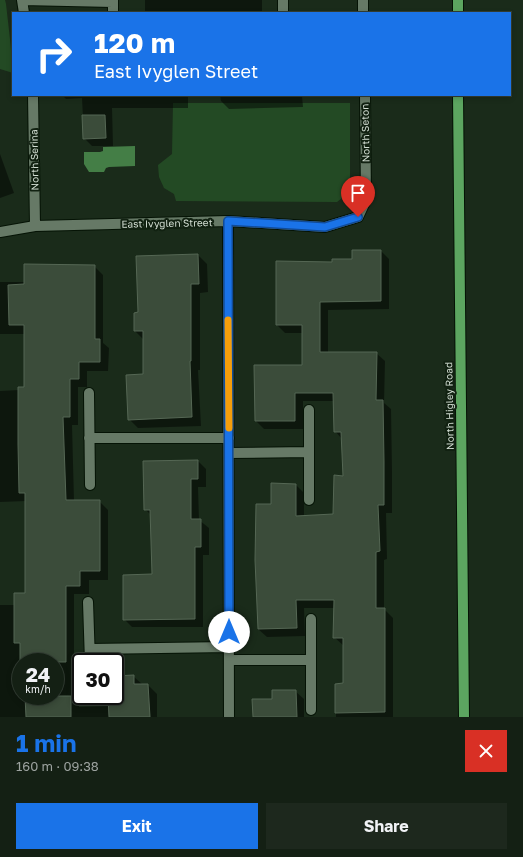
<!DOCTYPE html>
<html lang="en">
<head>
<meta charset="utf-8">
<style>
  :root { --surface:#142014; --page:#1d281d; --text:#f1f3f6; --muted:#9da3a0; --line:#333e34; --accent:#1a73e8 }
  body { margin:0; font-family:"Golos Text",sans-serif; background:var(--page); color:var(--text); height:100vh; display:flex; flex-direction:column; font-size:15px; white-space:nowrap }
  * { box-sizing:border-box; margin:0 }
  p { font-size:13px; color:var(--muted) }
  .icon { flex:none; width:22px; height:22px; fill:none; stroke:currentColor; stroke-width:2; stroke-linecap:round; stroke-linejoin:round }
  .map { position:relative; height:717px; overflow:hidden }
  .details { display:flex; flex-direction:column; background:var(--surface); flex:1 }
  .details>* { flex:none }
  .banner { position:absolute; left:12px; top:12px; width:499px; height:84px; border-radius:0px; box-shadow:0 2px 6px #0003,0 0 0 1px var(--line); background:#1a73e8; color:#fff; overflow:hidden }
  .speed { position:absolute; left:12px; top:653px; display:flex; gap:8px; font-size:20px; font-weight:700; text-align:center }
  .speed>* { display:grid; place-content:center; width:52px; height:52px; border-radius:50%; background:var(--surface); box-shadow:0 2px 6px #0003,0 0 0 1px var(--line); line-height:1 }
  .speed small { font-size:10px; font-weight:400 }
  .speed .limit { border:2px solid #111; border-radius:6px; background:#fff; color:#111 }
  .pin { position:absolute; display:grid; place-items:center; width:34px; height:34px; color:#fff; margin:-41px -17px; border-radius:50% 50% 50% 0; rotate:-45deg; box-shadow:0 0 4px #0007 }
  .pin .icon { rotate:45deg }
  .me { position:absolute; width:44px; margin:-22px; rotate:0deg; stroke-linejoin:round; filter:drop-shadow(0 0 3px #0008) }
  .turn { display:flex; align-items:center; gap:14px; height:84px; padding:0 16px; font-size:18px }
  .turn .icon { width:52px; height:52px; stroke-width:2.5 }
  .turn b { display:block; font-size:28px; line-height:34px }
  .round { display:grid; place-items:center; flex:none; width:42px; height:42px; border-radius:0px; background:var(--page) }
  .head { display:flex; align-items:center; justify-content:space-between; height:68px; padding:0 16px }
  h1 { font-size:24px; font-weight:700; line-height:30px; color:var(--accent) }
  .action { display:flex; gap:8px; margin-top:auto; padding:8px 16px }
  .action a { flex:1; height:46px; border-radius:0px; background:var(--accent); color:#fff; font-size:16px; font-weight:700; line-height:46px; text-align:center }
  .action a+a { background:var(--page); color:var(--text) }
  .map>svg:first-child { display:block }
  .green { fill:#234a24 }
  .water { fill:#447e46 }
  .shadow { fill:#0007; fill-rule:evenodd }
  .building { fill:#3b4c3a; stroke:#556754 }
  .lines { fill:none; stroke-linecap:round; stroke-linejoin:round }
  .minor-casing { stroke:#051305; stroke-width:12 }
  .major-casing { stroke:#051305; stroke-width:12 }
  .minor { stroke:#667966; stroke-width:10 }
  .major { stroke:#5ca560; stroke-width:10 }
  .route-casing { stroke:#114b97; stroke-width:10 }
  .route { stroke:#1a73e8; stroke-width:7 }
  .slow { stroke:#f59e0b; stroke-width:7 }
  .labels { text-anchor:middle; stroke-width:4; stroke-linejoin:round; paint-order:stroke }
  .street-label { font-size:10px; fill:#d3ded3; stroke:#112111 }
</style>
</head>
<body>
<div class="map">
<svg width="523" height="717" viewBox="0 0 523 717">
  <rect width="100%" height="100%" fill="#1a2b1a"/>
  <!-- green -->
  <path class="green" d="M0,0H5L6,4L10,39L13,73L0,69Z
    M173,103H350V187L346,195L337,202L176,201L174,194L164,188L159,177L158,165L172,154Z"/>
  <!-- water -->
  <path class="water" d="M135,146V166L109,167L106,168L104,172H89L84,164V152H100L103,151V147Z"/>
  <!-- shadow -->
  <path class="shadow" d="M145,0H262V13H145Z
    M62,95H188V108H112L113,146H92L84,138L82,98L66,99Z
    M220,95H350L302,96L303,107L229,109L221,101Z
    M0,154L14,193L0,198Z
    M381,251L389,259V309L328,310V353H376L385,361L384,403L391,409L392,471V513H386L387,559L384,560V609L393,618V717H336V685L344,684V646L334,637L335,608H304L305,636L267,637L258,629L272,505L296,485L304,493V516L334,515L344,477L342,439L335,431L334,401H303V429H264L256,421L303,366V333H285L277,325L333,263L353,260Z
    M198,255L207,264L208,292L200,293V370H198L201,426L138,428L129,419L144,375V340L135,331L139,314Z
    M94,266L103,275V343L109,348L108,371H87V387H78V425H72L74,501H99L108,510V580H89V594H74V673L79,678V707L110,706L109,696H115V677L133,676L142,684L148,685L157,694V717H0V605H15L26,594V501L0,502V391L19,390L25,388V334H0V282H25ZM21,662H55V696H21Z
    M198,461L206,469V487H198L199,520L209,528V555H203V627H132L124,619L153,575L151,515L145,509Z
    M295,691L304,699V717H254L273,700Z"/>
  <!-- building -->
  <path class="building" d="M82,115H105L106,138L83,139Z
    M352,250H381V301L320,302V352H377L376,400H383L384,462V505H378L380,551L376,552V608H385V712L335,713V684L343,683V638H333L334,600H296L297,628L258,629L255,560L256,504H271V483L296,484V516L333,514L334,475L343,476L341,432H334L333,393H295V421H255L254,365H302V325H276V261L332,262V259H352Z
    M198,254L199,284H191V361H190L192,417L128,420L126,375L143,374V331H134V313L138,312L136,256Z
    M24,264L95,265V339H100V362H79V379H70V417H63L66,500H100V571H80V586H66V662H20V643H14V593H25V493H19L18,444V387H24V325H9L8,285L24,284Z
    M198,460V479H191V519H201V547H195V619L123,620V575L152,574L150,510H144L143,461Z
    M134,675V684H148L150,717H109L108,696H115V676Z
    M272,690H296L297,717H253L252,699H272Z
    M25,696H71V717H26Z"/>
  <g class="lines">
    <defs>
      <path id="minor" d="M22,0L113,2
        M22,0L24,13
        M283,0V13
        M363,0V13
        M113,13V0
        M33,95L35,226
        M228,221L229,717
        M0,232L35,226L228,221L325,227L358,217L366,200L365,95
        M89,393L90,485
        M309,410V500
        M89,438H229
        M229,453L309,452
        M88,602L90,662
        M311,619V710
        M90,649L229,647
        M229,660H311"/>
      <path id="major" d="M458,0V13
        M458,95L464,717"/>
    </defs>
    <!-- minor casing -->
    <use href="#minor" class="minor-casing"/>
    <!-- major casing -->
    <use href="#major" class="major-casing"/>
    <!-- minor -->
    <use href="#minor" class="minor"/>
    <!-- major -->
    <use href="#major" class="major"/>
  </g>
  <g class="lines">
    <defs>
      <path id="route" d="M229,632L228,221L325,227L358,217"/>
    </defs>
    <!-- route casing -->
    <use href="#route" class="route-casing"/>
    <!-- route -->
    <use href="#route" class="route"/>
    <!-- slow -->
    <path class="slow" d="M228,320L229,428"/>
  </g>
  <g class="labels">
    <!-- street labels -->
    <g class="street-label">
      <text transform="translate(365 133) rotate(-91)" y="4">North Seton</text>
      <text transform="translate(34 160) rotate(-91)" y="4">North Serina</text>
      <text transform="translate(167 223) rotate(-1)" y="4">East Ivyglen Street</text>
      <text transform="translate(449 406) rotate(-91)" y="4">North Higley Road</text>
    </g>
  </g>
</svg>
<div class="speed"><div>24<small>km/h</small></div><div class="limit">30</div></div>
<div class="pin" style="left:358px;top:217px;background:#d93025"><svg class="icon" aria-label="arrive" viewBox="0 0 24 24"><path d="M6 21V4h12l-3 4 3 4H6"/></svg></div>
<svg class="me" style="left:229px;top:632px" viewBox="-20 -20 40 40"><circle r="19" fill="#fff"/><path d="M0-13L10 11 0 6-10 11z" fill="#1a73e8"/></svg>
<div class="banner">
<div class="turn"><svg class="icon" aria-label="right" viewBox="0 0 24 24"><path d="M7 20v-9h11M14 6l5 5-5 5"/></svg><div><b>120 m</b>East Ivyglen Street</div></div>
</div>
</div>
<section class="details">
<div class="head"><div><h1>1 min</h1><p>160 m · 09:38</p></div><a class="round" style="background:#d93025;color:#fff"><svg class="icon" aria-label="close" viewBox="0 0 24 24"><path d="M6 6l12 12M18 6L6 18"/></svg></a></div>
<div class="action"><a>Exit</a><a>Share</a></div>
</section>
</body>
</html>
